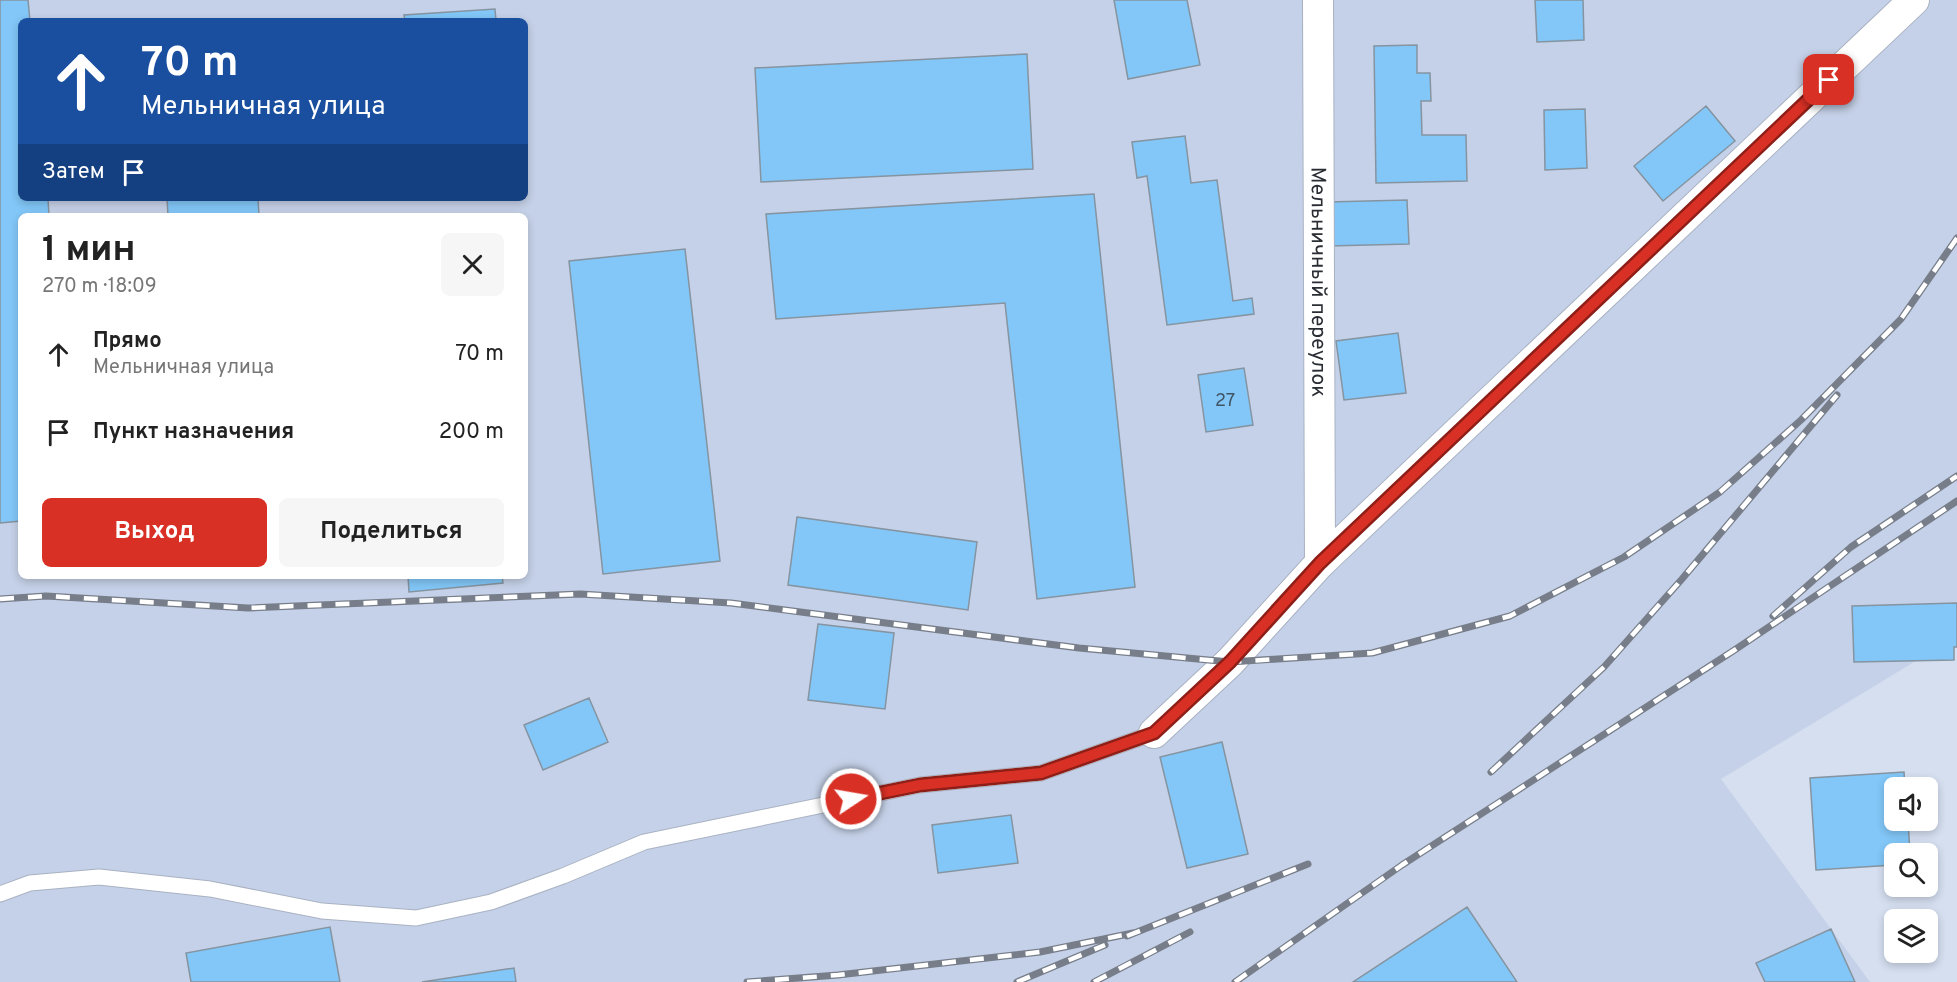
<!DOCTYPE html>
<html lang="ru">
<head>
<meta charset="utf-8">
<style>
  :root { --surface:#fff; --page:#f6f6f6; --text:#222; --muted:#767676; --accent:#d93025 }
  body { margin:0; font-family:Overpass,sans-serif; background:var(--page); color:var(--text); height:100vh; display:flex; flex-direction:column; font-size:22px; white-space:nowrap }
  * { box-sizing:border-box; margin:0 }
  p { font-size:20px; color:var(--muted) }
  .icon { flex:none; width:33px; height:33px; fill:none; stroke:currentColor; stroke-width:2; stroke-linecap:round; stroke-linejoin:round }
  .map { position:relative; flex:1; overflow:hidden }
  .side { position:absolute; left:18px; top:213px; width:510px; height:366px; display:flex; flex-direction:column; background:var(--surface); border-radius:9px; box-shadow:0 3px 9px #0003 }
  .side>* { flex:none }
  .top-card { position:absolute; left:18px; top:18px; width:510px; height:183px; border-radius:9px; box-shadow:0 3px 9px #0003; background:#1a4fa0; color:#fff; overflow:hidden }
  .buttons { position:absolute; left:1884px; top:777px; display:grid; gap:12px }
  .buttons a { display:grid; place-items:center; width:54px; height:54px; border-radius:9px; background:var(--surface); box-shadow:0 3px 9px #0003; font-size:30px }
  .pin { position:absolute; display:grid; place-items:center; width:51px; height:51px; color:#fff; margin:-26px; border-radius:12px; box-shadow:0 3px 9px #0006 }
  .me { position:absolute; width:66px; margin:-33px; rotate:78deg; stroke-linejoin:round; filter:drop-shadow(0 0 4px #0008) }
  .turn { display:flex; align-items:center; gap:21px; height:126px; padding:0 24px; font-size:27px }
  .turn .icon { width:78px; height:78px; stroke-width:2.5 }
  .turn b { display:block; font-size:42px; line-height:51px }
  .then { display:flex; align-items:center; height:57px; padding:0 24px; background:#0003; gap:12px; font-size:22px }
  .round { display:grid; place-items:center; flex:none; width:63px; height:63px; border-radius:9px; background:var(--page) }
  .head { display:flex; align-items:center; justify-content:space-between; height:102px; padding:0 24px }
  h1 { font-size:36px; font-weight:700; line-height:45px }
  .primary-button { display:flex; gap:12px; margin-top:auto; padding:12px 24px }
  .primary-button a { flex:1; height:69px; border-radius:9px; background:var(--accent); color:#fff; font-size:24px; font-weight:700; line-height:69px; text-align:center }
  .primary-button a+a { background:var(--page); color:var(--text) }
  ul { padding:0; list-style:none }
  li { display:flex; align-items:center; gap:18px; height:78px; padding:0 24px }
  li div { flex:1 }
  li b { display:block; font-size:22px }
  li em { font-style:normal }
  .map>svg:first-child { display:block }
  .built { fill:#c5d1e8; fill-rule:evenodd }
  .building { fill:#82c7f8; stroke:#8594a0; stroke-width:1.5 }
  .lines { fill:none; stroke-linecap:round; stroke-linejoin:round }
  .lane-casing { stroke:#a9b2c2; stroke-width:17 }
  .street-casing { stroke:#a9b2c2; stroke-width:32 }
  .lane { stroke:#fff; stroke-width:15 }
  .street { stroke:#fff; stroke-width:30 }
  .rail-casing { stroke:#777e89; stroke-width:7 }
  .rail { stroke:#fff; stroke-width:4.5; stroke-dasharray:14; stroke-linecap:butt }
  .route-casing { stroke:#8d1f18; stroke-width:15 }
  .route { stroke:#d93025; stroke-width:10 }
  .labels { text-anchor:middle; stroke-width:4.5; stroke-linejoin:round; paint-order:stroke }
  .number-label { font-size:18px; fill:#405465 }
  .street-label { font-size:21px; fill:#2a2e34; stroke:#fff }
</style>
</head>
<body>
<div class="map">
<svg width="1957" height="982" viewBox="0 0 1957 982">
  <rect width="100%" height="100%" fill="#d5dff0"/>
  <!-- built -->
  <path class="built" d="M0,0H1957V636L1721,779L1870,982H0ZM21,21H525V198H21ZM21,216H525V576H21Z"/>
  <!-- building -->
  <path class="building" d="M0,0H28L30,21H21V198H48L49,216H21V521L0,523Z
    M1114,0H1187L1200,65L1128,79Z
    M1535,0H1583L1584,40L1537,42Z
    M495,9L496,21H405L404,15Z
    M1417,45V73H1430L1431,101H1421L1422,135H1466L1467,181L1376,183L1374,46Z
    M1027,54L1033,169L761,182L755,68Z
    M1706,106L1735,141L1663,201L1634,166Z
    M1585,109L1587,168L1545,170L1544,110Z
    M1185,136L1191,183L1217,180L1233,301L1252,298L1254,314L1167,325L1147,176L1137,178L1132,142Z
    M1094,194L1135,587L1037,599L1005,303L776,319L766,214Z
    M167,198H258L259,216H168Z
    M1407,200L1409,244L1328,246L1327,202Z
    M685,249L720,561L603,574L569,261Z
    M1398,333L1406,393L1344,400L1336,341Z
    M1244,368L1253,425L1206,432L1198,375Z
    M797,517L977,542L968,610L788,585Z
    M408,576H502L503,583L409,592Z
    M1957,603V647H1954V660L1854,662L1852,606Z
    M818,624L894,633L885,709L808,700Z
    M589,698L608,742L543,770L524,725Z
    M1222,742L1248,854L1187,868L1160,757Z
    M1904,772L1905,788H1894V820H1908L1910,854H1894V865L1816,870L1810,778Z
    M1011,815L1018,863L938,873L932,825Z
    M1467,907L1517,982H1353Z
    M330,927L340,982H191L186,953Z
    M1831,929L1855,982H1765L1756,963Z
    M514,968L516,982H422Z"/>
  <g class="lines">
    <defs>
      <path id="lane" d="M0,894L30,883L99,877L210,889L322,911L416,918L491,902L563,876L644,842L920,785L1041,773L1154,733"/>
      <g id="street">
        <path id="s1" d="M1318,0L1320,563"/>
        <path d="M1154,733L1230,662L1320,563L1914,0"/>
      </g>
    </defs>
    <!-- lane casing -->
    <use href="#lane" class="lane-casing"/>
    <!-- street casing -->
    <use href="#street" class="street-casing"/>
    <!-- lane -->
    <use href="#lane" class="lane"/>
    <!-- street -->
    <use href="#street" class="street"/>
    <defs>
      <path id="rail" d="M0,599L46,596L248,608L580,594L731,603L1079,648L1230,662L1372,653L1510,616L1624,557L1720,492L1801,420L1901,319L1957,238
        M1773,616L1851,547L1957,476
        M1491,772L1604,667L1682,579L1837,395
        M1127,936L1308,864
        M747,982L838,975L1040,952L1133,933
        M1017,982L1105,945
        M1094,982L1190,932
        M1235,982L1402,865L1733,651L1957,501"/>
    </defs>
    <!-- rail casing -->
    <use href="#rail" class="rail-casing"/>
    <!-- rail -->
    <use href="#rail" class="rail"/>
  </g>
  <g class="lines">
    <defs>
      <path id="route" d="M851,799L920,785L1041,773L1154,733L1230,662L1320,563L1829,80"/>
    </defs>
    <!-- route casing -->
    <use href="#route" class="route-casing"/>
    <!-- route -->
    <use href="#route" class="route"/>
  </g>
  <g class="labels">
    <!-- number labels -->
    <g class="number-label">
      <text x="1225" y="406">27</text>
    </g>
    <!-- street labels -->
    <g class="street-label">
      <text dy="7" stroke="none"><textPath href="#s1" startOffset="282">Мельничный переулок</textPath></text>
    </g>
  </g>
</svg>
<div class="buttons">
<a><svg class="icon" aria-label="sound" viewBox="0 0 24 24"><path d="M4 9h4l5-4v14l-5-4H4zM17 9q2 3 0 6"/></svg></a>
<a><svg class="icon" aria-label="search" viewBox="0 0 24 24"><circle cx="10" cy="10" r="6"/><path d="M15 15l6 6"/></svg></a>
<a><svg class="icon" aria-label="layers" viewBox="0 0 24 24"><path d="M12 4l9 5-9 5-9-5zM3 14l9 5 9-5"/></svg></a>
</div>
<div class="pin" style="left:1829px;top:80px;background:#d93025"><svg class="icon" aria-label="arrive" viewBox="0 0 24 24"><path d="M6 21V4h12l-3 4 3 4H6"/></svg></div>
<svg class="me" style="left:851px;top:799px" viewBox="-20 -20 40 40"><circle r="17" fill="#d93025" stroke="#fff" stroke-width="3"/><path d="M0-11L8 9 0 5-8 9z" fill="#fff"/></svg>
<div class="top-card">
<div class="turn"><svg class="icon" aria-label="ahead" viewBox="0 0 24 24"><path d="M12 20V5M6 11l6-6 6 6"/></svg><div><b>70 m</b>Мельничная улица</div></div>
<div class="then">Затем<svg class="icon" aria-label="arrive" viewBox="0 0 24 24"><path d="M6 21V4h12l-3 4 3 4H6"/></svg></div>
</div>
<section class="side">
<div class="head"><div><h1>1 мин</h1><p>270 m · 18:09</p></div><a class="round"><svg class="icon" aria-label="close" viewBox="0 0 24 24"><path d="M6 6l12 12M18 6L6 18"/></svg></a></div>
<ul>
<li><svg class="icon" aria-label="ahead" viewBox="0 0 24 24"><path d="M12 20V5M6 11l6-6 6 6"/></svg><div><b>Прямо</b><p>Мельничная улица</p></div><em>70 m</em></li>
<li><svg class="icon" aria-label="arrive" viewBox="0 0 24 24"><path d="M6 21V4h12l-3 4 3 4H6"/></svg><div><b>Пункт назначения</b></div><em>200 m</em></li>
</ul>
<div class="primary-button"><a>Выход</a><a>Поделиться</a></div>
</section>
</div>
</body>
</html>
